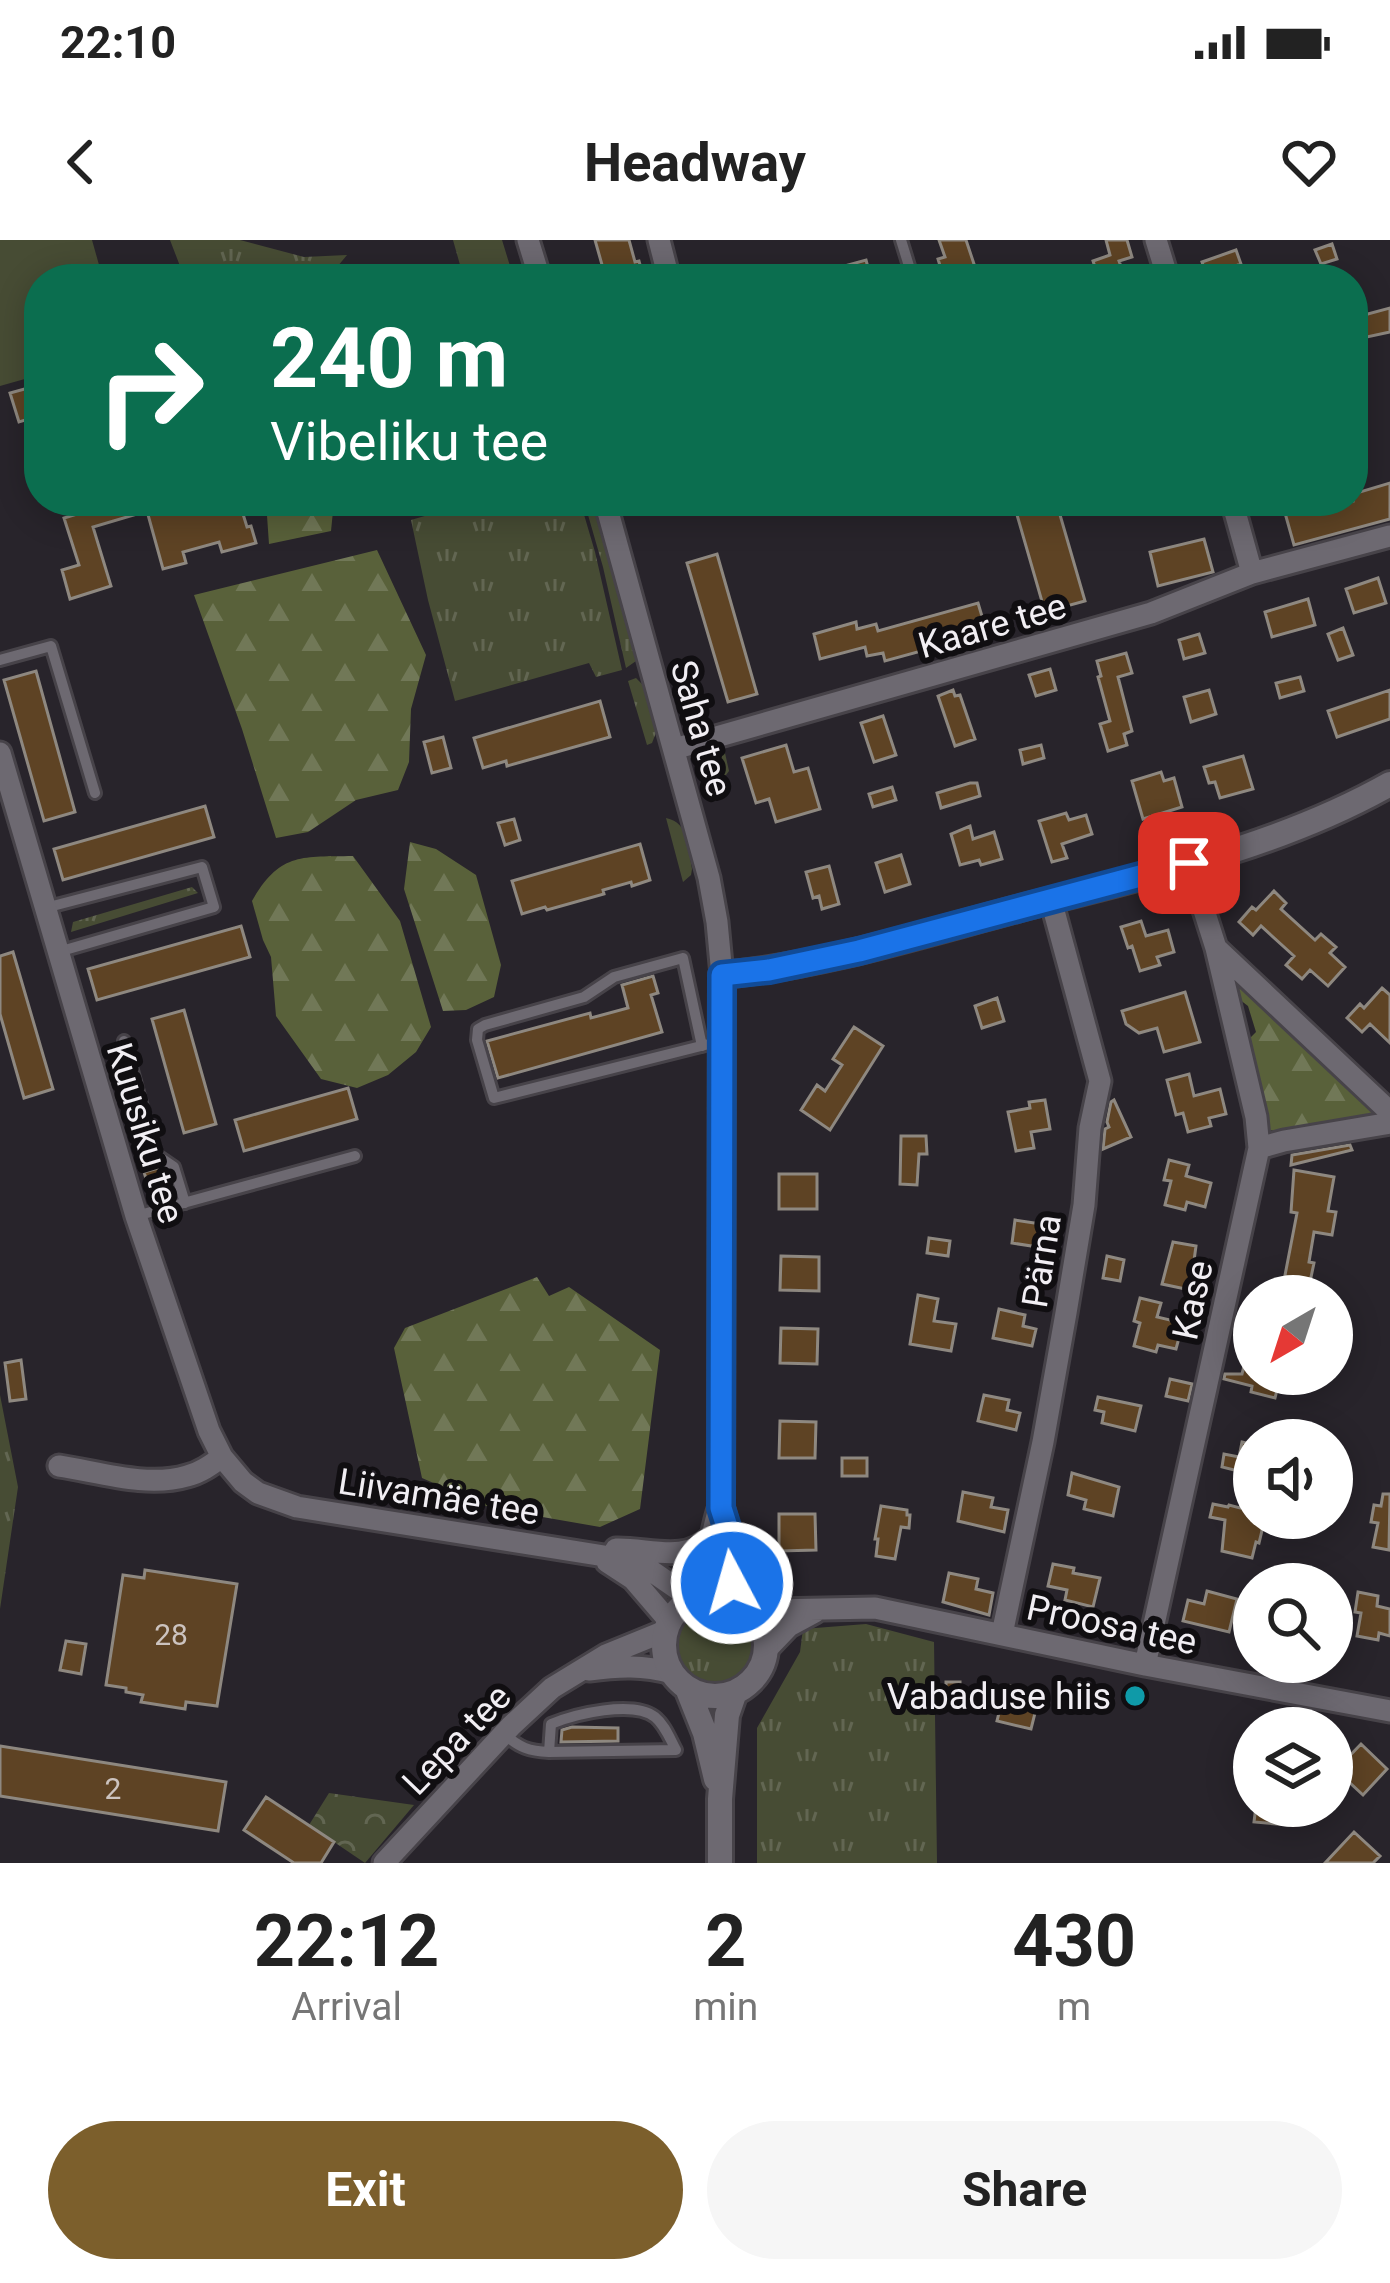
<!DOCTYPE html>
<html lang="en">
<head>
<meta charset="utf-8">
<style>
  :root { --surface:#fff; --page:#f6f6f6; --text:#222; --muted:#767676; --accent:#7c5f2c }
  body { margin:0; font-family:Roboto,sans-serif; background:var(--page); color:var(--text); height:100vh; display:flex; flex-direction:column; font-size:45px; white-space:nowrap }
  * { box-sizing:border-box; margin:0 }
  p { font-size:39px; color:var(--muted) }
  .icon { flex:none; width:66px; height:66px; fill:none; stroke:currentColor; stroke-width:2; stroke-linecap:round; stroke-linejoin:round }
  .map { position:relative; height:1623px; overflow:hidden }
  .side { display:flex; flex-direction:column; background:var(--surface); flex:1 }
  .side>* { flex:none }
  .banner { position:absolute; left:24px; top:24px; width:1344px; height:252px; border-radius:48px; box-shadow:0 6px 30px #0003; background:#0b6e4f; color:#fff; overflow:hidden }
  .needle { width:78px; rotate:219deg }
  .fabs { position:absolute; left:1233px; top:1035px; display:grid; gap:24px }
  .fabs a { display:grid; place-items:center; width:120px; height:120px; border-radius:50%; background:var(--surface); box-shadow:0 6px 30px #0003; font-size:60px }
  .pin { position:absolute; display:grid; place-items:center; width:102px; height:102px; color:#fff; margin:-51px; border-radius:24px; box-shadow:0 6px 18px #0006 }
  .me { position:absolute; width:132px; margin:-66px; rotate:354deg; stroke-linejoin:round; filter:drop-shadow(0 0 9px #0008) }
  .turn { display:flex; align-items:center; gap:42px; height:252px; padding:0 48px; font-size:54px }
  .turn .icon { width:156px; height:156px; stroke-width:2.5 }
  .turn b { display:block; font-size:84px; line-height:102px }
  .eta { display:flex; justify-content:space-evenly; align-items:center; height:204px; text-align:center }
  .eta b { font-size:72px; font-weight:700; line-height:84px }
  .button { display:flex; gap:24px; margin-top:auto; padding:24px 48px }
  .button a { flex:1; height:138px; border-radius:72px; background:var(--accent); color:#fff; font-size:48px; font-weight:700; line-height:138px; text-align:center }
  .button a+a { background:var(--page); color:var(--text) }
  .status { display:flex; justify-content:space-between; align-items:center; height:84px; padding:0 60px; background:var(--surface); direction:ltr }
  .status svg { height:33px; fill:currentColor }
  header { display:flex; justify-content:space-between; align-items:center; height:156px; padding:0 48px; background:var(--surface); font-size:54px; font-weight:700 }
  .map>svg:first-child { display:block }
  .grass { fill:url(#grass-tufts) }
  .forest { fill:url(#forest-firs) }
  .park { fill:url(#park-crowns) }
  .pitch { fill:#474c34 }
  .building { fill:#5e4324; stroke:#8e8880; stroke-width:3 }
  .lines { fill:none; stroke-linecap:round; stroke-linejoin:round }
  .service-casing { stroke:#474349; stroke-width:16 }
  .minor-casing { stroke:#474349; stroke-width:27 }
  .tertiary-casing { stroke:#474349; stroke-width:30 }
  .service { stroke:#6d6971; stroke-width:10 }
  .minor { stroke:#6d6971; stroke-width:21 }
  .tertiary { stroke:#6d6971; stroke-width:24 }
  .route-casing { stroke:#114b97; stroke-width:30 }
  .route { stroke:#1a73e8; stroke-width:21 }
  .culture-dot { fill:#0f9aa8; stroke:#100e11; stroke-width:4.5 }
  .labels { text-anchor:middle; stroke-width:12; stroke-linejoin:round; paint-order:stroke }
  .number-label { font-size:30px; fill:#ccc3bf }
  .street-label { font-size:36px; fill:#f1eef3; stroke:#100e11 }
  .poi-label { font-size:36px; fill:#f1eef3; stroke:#100e11; text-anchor:end }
</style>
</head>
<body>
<div class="status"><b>22:10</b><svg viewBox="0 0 49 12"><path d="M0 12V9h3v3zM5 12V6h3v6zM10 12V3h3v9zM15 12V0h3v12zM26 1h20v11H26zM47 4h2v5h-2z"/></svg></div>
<header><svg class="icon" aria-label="back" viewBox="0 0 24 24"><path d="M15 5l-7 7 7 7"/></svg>Headway<svg class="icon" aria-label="heart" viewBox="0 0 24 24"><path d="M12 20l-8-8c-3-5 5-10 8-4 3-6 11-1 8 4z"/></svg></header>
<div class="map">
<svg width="1390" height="1623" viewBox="0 0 1390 1623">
  <defs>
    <pattern id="grass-tufts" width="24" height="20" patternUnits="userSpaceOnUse" patternTransform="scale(3)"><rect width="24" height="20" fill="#474c34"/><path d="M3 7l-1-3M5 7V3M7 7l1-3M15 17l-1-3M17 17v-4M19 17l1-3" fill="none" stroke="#626652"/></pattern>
    <pattern id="forest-firs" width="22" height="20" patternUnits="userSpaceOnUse" patternTransform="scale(3)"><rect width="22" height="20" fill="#59613a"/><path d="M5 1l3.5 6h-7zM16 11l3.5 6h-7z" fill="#717857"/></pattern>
    <pattern id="park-crowns" width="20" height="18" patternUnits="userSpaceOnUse" patternTransform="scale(3)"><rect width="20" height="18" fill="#474c34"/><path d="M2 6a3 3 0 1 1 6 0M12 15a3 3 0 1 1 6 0" fill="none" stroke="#626652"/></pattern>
  </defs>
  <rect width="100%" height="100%" fill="#28242b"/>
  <!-- grass -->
  <path class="grass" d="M170,0H240L304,17L347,15L327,39H185Z
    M453,0H502L514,39H464Z
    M476,261H580L595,312L622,430L596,437L589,423L455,461L428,360L411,280Z
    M584,261H594L634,406L636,421L626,428L603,327Z
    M636,438L645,447L657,490L652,503L647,505L628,441Z
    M723,504L729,531L726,535L701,541L695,516L699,511Z
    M666,578C690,583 688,609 692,629L691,635L683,642Z
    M192,647L198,653L71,692L73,682Z
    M0,1155L18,1247L0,1369Z
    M677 1404a38 38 0 1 1 76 0a38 38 0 1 1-76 0Z
    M866,1384L934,1402L937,1623H757V1488L800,1412L803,1389Z"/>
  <!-- forest -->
  <path class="forest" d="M266,261H334L331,291L269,304Z
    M377,310L426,415L411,469L409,522L398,550L356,560L308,592L276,598L242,489L194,355Z
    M410,602L436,609L476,635L501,725L494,757L466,770L443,771L404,649Z
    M353,616L400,681L431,787L416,812L388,835L357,848L321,839L276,776L271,717L263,700L252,661C280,612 302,617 353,616Z
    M1245,741L1373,866L1370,877L1362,880L1277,891L1268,890L1246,802L1256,792L1248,766L1235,756V746Z
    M537,1037L549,1056L569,1047L660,1110L640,1269L600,1287L491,1268L422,1238L394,1108L405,1088Z"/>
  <!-- park -->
  <path class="park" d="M329,1553L414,1565L365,1623L309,1585Z"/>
  <!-- pitch -->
  <path class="pitch" d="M0,0H92L103,39H39V135L0,146Z"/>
  <!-- building -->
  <path class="building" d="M595,0H629L635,22L639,21L644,39H606Z
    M939,0H966L979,39H944L938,19L945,17Z
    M1106,0H1127L1132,17L1119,21L1122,29L1098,36L1093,21L1110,15Z
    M1332,4L1337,19L1321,24L1315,10Z
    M1236,10L1241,24L1207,36L1202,22Z
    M866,20L871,39H812V35Z
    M1390,68V92L1353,100V78Z
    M39,145V176L19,182L10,153Z
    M1390,243V279L1294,305L1285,273L1325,261H1353V254Z
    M84,261H239L247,287L251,286L256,303L222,312L219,302L183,312L186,323L163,329L147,271L93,287L111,346L70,359L62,330L79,325L64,278L87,271Z
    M1013,261H1056L1085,361L1045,372Z
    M1204,299L1213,332L1158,346L1150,312Z
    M717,314L757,454L728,462L687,323Z
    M1378,338L1386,363L1354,373L1346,349Z
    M1308,359L1315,385L1272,397L1265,372Z
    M978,363L987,393L885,421L883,413L867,416L865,407L820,419L814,394L856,382L857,389L876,384L878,391Z
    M1343,388L1353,415L1338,420L1328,394Z
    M1199,394L1205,413L1184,419L1179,400Z
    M1126,413L1132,433L1118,437L1132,491L1124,494L1127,505L1108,511L1100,484L1110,481L1098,437L1101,436L1097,421Z
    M1050,429L1056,450L1036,456L1029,435Z
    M36,431L75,572L44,581L4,440Z
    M1300,437L1304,451L1280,458L1276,443Z
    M953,450L955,456L960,455L975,499L955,506L938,456Z
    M1209,450L1216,474L1191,482L1184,457Z
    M1390,450V479L1337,497L1328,471Z
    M600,461L610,497L507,526L506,521L483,528L474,498Z
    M883,476L896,515L874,522L861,483Z
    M443,497L451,528L432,533L424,502Z
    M786,505L794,532L808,528L820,569L776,582L769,559L756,563L742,518Z
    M1041,505L1044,518L1023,524L1020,510Z
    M1243,516L1253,549L1220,558L1215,542L1209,543L1204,527Z
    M1161,532L1164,541L1174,538L1182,567L1143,579L1132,541Z
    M970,543H977L980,556L941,568L937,553Z
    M892,547L896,560L873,567L869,554Z
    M205,566L214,597L63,640L54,609Z
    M1066,573L1069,580L1086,575L1092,594L1062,604L1067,618L1052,622L1039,581Z
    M514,579L520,600L505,605L498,583Z
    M970,586L973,599L994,592L1002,619L981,625L979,620L960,625L951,594Z
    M640,604L650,640L632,646L631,642L603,650L604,654L547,670L545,667L522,674L512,641Z
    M901,615L910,644L885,652L876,623Z
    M829,626L839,664L822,669L819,656L813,658L806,632Z
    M1274,651L1286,663L1281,669L1315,700L1321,694L1336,707L1330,713L1345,727L1328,746L1310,730L1302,739L1286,725L1294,716L1261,686L1253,695L1239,682L1252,667L1256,670Z
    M1141,681L1146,696L1168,690L1174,712L1157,717L1160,725L1140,731L1132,706L1128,708L1121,687Z
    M241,686L250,717L97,760L88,729Z
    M13,712L53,849L24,858L0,774V716Z
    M653,736L658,753L651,755L662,792L498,838L487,801L590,773L591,778L628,768L622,745Z
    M1382,748L1390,755V803L1370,784L1362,792L1347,778L1360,764L1364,768Z
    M1185,752L1200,802L1164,812L1157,788L1139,793L1126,784L1122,771Z
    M997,758L1004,781L982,788L975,766Z
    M184,770L216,884L184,893L152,779Z
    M854,787L883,806L830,890L801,870L817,845L825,851L842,825L833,819Z
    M1189,834L1194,856L1220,849L1226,874L1209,878L1211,886L1188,892L1183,873L1176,875L1167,840Z
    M348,848L357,879L244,911L235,880Z
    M1045,860L1050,889L1031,892L1034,908L1016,911L1008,872L1030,868L1029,862Z
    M1114,860L1131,897L1103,909L1105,889L1109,887L1107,882L1111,862Z
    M901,896H926L927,914H919L917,945L900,944Z
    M1350,905L1352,910L1291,925L1292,915Z
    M1169,920L1189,925L1186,936L1211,943L1205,967L1187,962L1185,970L1165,965L1171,941L1164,940Z
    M158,928L166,950L151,955L144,932Z
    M1294,930L1334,937L1328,971L1336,972L1332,995L1314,992L1309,1022L1314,1023L1307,1056H1281L1297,973L1291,972Z
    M779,934H817V969H779Z
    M1015,980L1041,984L1038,1007L1012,1003Z
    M929,998L950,1001L948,1016L927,1013Z
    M1173,1002L1196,1006L1190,1050L1162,1044Z
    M781,1016L819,1017V1051L780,1050Z
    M1107,1016L1124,1020L1120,1041L1103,1038Z
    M918,1055L938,1059L934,1081L956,1084L951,1111L910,1104Z
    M1140,1058L1161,1063L1157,1077L1183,1083L1176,1109L1158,1105L1156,1112L1134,1106L1140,1083L1134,1081Z
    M999,1069L1025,1075L1023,1086L1036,1089L1032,1106L993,1098Z
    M781,1088L818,1089L817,1124L780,1123Z
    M1249,1107H1254V1134H1281L1275,1158L1251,1152L1252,1146L1224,1139L1225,1134H1242Z
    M21,1120L26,1159L10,1161L5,1123Z
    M1170,1139L1192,1144L1188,1161L1166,1156Z
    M984,1155L1009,1160L1007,1170L1020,1173L1016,1190L978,1181Z
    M1098,1157L1141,1166L1135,1191L1102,1183L1104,1172L1095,1170Z
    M780,1181L816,1182L815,1218H779Z
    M1242,1202L1254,1205V1235L1222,1227L1224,1214L1239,1217Z
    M842,1218H867V1236H842Z
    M1332,1228L1346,1230L1340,1269H1332Z
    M1072,1233L1119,1247L1113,1276L1084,1269L1086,1260L1068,1255Z
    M963,1252L993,1258L991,1267L1008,1270L1004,1292L958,1281Z
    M1383,1254H1390L1389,1310L1373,1307L1378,1283L1371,1282L1374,1265L1381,1266Z
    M1213,1264L1228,1267L1229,1265L1240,1268L1241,1264L1254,1267L1251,1278H1265L1259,1303L1256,1302L1252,1318L1222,1311L1225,1280L1210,1277Z
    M881,1266L907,1270V1275H910L909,1288L901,1287L895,1319L876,1316L878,1299H875Z
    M779,1274H815L816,1310L779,1311Z
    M1053,1324L1074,1328L1073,1333L1100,1338L1093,1367L1065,1360L1067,1350L1048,1346Z
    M145,1330L237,1344L217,1466L186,1462L185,1469L141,1462L143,1455L126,1452V1448L106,1445L123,1335L144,1338Z
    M949,1333L978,1339L976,1349L993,1353L989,1375L943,1362Z
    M1207,1351L1237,1359L1229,1392L1183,1381L1188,1360L1204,1364Z
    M1358,1352L1378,1356L1377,1366L1390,1369V1396L1379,1393L1378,1400L1357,1396L1361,1373L1355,1372Z
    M66,1401L86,1404L81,1434L60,1430Z
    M946,1442H960V1469H946Z
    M1006,1445L1040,1453L1031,1489L997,1481Z
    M572,1487L618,1488V1501L561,1502L562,1490Z
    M1361,1504L1387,1529L1363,1555L1336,1530Z
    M0,1506L226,1542L218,1591L0,1556Z
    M266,1557L334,1602L321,1623H294L244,1590Z
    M1256,1566H1290L1288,1585L1254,1582Z
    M1354,1592L1380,1616L1373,1623H1325Z"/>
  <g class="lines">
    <defs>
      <path id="service" d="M901,0L913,39
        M0,420L51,406L95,553
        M45,668L202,627L214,667L58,712
        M124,801L155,914L174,927L185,963
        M702,806L683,718L614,737L584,757L485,785L478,789L477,800L494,858L721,801
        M136,976L355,916
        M504,1494C520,1508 529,1511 549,1512L676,1510C670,1499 665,1485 655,1477C633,1460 575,1474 551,1484L549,1512"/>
      <path id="minor" d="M528,0L540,39
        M659,0L669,39
        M1156,0L1168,39
        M605,261L709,638L717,682L722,735
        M1232,261L1252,333
        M674,509L1151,373L1252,333L1390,296
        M0,513L136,976L209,1191L222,1217L243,1242L258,1253L297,1267L623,1319L650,1330L692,1359
        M1216,708L1390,872
        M1259,908L1284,901L1390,883
        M59,1226C99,1232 147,1248 187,1236C200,1233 211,1225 222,1217
        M616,1309C649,1308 685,1324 711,1297
        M607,1322L633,1339L669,1381
        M748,1365L771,1370L875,1368L1145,1425L1390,1471
        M1002,1394L1043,1202L1066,1073L1084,965L1090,888L1100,841L1051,660
        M767,1409L789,1386L815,1372
        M1145,1425L1259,908L1256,877L1216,708L1189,623
        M589,1430C619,1426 643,1425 672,1433
        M384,1623L511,1486L552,1448L606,1415L665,1391"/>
      <path id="tertiary" d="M664 1405a51 51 0 1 1 102 0a51 51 0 1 1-102 0Z
        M700,1355C710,1327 711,1297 721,1268
        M737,1358C728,1328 731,1298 721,1268L722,735C822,726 919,695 1017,669C1143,636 1275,609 1390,544
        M687,1448L705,1493L716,1539
        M720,1623V1559L727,1475L735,1452"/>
    </defs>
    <!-- service casing -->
    <use href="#service" class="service-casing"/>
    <!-- minor casing -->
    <use href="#minor" class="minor-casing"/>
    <!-- tertiary casing -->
    <use href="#tertiary" class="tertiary-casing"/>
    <!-- service -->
    <use href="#service" class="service"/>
    <!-- minor -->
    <use href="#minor" class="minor"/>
    <!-- tertiary -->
    <use href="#tertiary" class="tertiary"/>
  </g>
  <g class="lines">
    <defs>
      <path id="route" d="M732,1343L729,1293L721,1268L722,735L769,730L859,711L1189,623"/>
    </defs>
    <!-- route casing -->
    <use href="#route" class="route-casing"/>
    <!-- route -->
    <use href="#route" class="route"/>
  </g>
  <!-- markers -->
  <circle class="culture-dot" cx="1135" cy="1456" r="12"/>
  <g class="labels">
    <!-- number labels -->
    <g class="number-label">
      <text x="171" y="1405">28</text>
      <text x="113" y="1559">2</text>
    </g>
    <!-- street labels -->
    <g class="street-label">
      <text transform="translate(992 385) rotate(-16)" y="13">Kaare tee</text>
      <text transform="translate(702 488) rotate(74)" y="13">Saha tee</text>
      <text transform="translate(146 893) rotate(73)" y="13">Kuusiku tee</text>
      <text transform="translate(1041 1021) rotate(-81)" y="13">Pärna</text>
      <text transform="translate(1192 1060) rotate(-78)" y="13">Kase</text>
      <text transform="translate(439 1256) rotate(9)" y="13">Liivamäe tee</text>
      <text transform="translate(1112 1384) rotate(12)" y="13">Proosa tee</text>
      <text transform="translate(456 1499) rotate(-46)" y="13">Lepa tee</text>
    </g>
    <!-- poi labels -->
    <g class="poi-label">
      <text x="1111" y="1469">Vabaduse hiis</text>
    </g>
  </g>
</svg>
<div class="fabs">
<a><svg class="needle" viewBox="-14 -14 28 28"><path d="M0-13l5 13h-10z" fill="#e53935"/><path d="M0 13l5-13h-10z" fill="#767676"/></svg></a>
<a><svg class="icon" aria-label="sound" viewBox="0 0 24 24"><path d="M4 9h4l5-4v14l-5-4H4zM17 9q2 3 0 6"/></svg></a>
<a><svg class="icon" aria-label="search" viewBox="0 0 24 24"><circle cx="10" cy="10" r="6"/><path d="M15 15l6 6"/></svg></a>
<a><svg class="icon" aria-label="layers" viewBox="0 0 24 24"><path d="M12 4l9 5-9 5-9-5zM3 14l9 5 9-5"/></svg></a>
</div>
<div class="pin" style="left:1189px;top:623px;background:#d93025"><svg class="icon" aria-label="arrive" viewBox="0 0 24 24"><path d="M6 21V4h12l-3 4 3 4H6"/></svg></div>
<svg class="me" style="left:732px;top:1343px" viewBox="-20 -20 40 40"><circle r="17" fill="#1a73e8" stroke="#fff" stroke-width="3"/><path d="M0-11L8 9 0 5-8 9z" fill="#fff"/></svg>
<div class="banner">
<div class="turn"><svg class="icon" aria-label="right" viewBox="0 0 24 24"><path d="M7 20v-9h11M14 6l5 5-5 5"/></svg><div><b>240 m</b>Vibeliku tee</div></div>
</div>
</div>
<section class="side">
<div class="eta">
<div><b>22:12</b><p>Arrival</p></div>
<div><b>2</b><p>min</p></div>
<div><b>430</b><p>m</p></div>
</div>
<div class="button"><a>Exit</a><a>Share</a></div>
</section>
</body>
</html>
